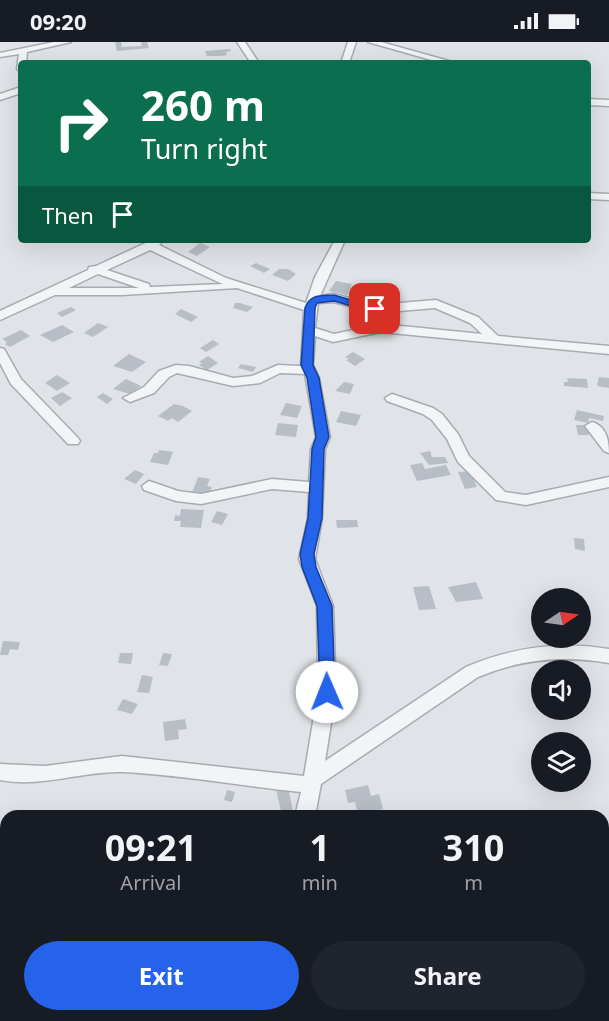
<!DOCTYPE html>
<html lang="en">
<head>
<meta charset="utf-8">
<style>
  :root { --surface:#171b24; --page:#20242c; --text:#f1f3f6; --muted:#9ea1a6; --accent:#2563eb }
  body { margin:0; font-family:"Noto Sans",sans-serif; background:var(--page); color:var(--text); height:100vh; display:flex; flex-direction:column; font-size:22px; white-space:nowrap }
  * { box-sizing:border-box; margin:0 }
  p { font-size:20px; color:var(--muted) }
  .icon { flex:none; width:33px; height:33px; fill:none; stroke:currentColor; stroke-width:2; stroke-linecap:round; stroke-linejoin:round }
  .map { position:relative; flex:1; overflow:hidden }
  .sheet { position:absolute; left:0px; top:768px; width:609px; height:212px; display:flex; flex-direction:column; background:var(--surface); border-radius:18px 18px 0 0; box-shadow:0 6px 24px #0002 }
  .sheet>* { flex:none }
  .hud { position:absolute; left:18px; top:18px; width:573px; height:183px; border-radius:6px; box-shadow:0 6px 24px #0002; background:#0b6e4f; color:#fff; overflow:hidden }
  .needle { width:39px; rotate:77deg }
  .buttons { position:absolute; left:531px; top:546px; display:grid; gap:12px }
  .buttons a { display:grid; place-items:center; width:60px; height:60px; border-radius:50%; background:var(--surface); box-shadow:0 6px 24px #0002; font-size:30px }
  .pin { position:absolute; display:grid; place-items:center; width:51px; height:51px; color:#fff; margin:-26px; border-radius:12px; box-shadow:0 3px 9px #0006 }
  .me { position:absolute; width:66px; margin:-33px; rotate:359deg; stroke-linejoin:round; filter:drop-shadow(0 0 4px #0008) }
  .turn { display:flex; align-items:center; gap:21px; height:126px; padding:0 24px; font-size:27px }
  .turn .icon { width:78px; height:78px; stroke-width:2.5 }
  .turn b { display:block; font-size:42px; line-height:51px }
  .then { display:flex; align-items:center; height:57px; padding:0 24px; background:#0003; gap:12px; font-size:22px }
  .eta { display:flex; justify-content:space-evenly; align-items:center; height:102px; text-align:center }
  .eta b { font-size:36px; font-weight:700; line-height:42px }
  .primary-button { display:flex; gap:12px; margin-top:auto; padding:12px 24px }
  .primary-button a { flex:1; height:69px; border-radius:36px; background:var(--accent); color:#fff; font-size:24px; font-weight:700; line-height:69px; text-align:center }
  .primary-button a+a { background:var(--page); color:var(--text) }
  .status { display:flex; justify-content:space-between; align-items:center; height:42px; padding:0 30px; background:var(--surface); direction:ltr }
  .status svg { height:16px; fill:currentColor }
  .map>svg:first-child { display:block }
  .building { fill:#b8bec5 }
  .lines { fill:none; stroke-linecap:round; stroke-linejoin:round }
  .minor-casing { stroke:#a6acb2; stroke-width:3 }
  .minor { fill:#f2f4f7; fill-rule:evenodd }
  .route { fill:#2563eb; stroke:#184099; stroke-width:1.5 }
</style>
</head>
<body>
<div class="status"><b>09:20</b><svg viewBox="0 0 49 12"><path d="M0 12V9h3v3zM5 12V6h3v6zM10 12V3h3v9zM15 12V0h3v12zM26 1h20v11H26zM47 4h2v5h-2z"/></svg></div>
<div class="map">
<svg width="609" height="979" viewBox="0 0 609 979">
  <rect width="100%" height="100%" fill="#e0e4e8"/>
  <!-- building -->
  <path class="building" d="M115,0H121L122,5L142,4L141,0H147L149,6L117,9Z
    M230,7L231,9L226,10L227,13L221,14H207L205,9Z
    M200,201L210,205L197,214L188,210Z
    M256,221L270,227L264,231L250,224Z
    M279,227H288L296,232L288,239L272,233Z
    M336,239L352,242L347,253L329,249Z
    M235,261H240L253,265L247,270L233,266Z
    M71,265L76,268L62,275L57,271Z
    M181,267L198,275L191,280L175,272Z
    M98,281L108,285L93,295L84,291Z
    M62,283L74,290L53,300L40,293Z
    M21,288L30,294L10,305L5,302L7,300L2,297Z
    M213,298L219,302L206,310L200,306Z
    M353,310L365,317L355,324L346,318L349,317L345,315Z
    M129,312L146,320L132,330L113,324Z
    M208,314L218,321L207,328L199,323L202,321L199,320Z
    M241,322L256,325L253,330L238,326Z
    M57,333L70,341L57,349L45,341Z
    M599,335L609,336V346L597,344Z
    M567,336L587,337L588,346L564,344V340H568Z
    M126,337L141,344L130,352L113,347Z
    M344,340L354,342L350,352L335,349Z
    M62,350L72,356L60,364L51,356Z
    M103,351L113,357L107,362L97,355Z
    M286,361L302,364L297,376L280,373Z
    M174,362L183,364L192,369L178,380L172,376L168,379L158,374Z
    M577,368L604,374L603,379L589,376L588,381L574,378Z
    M341,369L361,373L356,384L336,380Z
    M278,381L298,383L296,395L275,393Z
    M576,383H586L589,393H578Z
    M159,408L173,410L168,423L150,420L154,411H158Z
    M430,409L432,415H445L448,421L429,423L420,411Z
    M422,421L425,427L446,423L451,433L417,439L410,423Z
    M135,428L144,432L136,442L124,437Z
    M470,429L477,445L465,447L458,430Z
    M198,435L210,437L207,444L212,445L209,453L192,451Z
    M181,467L204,468L201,486L180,485L181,479H174L175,473L180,474Z
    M217,469L228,472L222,483L211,480Z
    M336,478H357L358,485L337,486Z
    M574,496L584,497L585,509L575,507Z
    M476,540L483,557L456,560L448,545Z
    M429,544L436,567L419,568L413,545Z
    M3,599L20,600L18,608L10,607L8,613H0Z
    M120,611H133L131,622L118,621Z
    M163,611L172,612L168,624L159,623Z
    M142,633L153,635L149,651L137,650Z
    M123,657L138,662L132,672L117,668Z
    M185,677L187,687L178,688L179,697L165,699L163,680Z
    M368,743L371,754L379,752L383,767L358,772L355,760L348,761L345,748Z
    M288,745L294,774H282L276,747Z
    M227,748L235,750L232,760L224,758Z"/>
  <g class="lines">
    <defs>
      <path id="minor" d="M54,0H71L27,10L26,21H21V30L17,27L19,12L0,15V11Z
        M237,0H245L259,21H251Z
        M348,0H356L349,21H341Z
        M368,0H381L456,21H442Z
        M21,45V51L0,58V52Z
        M588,57L609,58V64L588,63Z
        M588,151L609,152V158L588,157Z
        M152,198H161L162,200L159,203L226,236L306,261L315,235L335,198H345L320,254L334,252L375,263L436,258L478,275L498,294L609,304V312L381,290L333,300L315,294L313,323L319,336L330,395L325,407L322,476L315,517L333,564L336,650L325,719L466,625C513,605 559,599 609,607V621C563,613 521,617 478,635L321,742L315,774H295L301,750C243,744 181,733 123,730C81,729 42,746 0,738V722L45,724L122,714L304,734L318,650L317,564L299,517L308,476L309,450L272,447L201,462L176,459L144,448L142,444L149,439L178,449L201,452L272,437L309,440L311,407L316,395L305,332L280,331L260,341L233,344L177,331L169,335L154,351L130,360L123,356L144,345L159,329L176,323L189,324L233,336L252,334L278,323L301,324L304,268L237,246L122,253H55L0,278V269L88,228L89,225L96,224ZM150,208L218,240L223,242L150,245L149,242L107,228ZM98,232L139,246H69ZM334,260L375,271L435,266L470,281L482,292L381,282L334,292L315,286L318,261Z
        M0,306L4,307L21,337L78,396L80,399L78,402H68L11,342L0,321Z
        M392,352L433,366L442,372L458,392L469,414L505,450L526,453L609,435V445L526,463L496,458L458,420L447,397L432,378L423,372L387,359L385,356Z
        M592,380C606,384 609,398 609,411L604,409L585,384Z
        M6,864V884L0,886V866Z
        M603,883H609V903H603Z
        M285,974H307V979H285Z"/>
    </defs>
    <!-- minor casing -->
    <use href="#minor" class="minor-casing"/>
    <!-- minor -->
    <use href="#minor" class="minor"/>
  </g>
  <!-- route -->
  <path class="route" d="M334,253L381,267L375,271L334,259L317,261L315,266L313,323L319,336L329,395L324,407L322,476L314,512L316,525L332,564L335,650L327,657L320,650L317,564L302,525L300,512L308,476L312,407L316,395L307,336L301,323L305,266C310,252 320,254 334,253Z"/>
</svg>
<div class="buttons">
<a><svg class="needle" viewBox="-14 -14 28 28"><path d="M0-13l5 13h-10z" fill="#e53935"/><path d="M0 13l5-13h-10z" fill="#9ea1a6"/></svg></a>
<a><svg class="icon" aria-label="sound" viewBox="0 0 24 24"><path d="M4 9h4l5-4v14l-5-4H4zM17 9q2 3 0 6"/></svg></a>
<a><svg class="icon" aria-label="layers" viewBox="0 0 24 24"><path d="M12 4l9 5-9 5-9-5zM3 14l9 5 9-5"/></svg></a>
</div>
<div class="pin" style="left:375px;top:267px;background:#d93025"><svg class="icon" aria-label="arrive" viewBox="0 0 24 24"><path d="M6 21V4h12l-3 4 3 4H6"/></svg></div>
<svg class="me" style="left:327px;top:650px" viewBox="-20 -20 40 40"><circle r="19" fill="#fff"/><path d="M0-13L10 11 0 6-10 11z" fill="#2563eb"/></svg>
<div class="hud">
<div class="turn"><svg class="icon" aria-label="right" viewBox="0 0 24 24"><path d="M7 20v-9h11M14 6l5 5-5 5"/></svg><div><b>260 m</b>Turn right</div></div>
<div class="then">Then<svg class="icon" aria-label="arrive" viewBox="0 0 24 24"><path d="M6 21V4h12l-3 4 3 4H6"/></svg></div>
</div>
<section class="sheet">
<div class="eta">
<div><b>09:21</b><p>Arrival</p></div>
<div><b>1</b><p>min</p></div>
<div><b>310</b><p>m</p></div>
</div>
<div class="primary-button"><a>Exit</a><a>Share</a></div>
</section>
</div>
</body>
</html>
